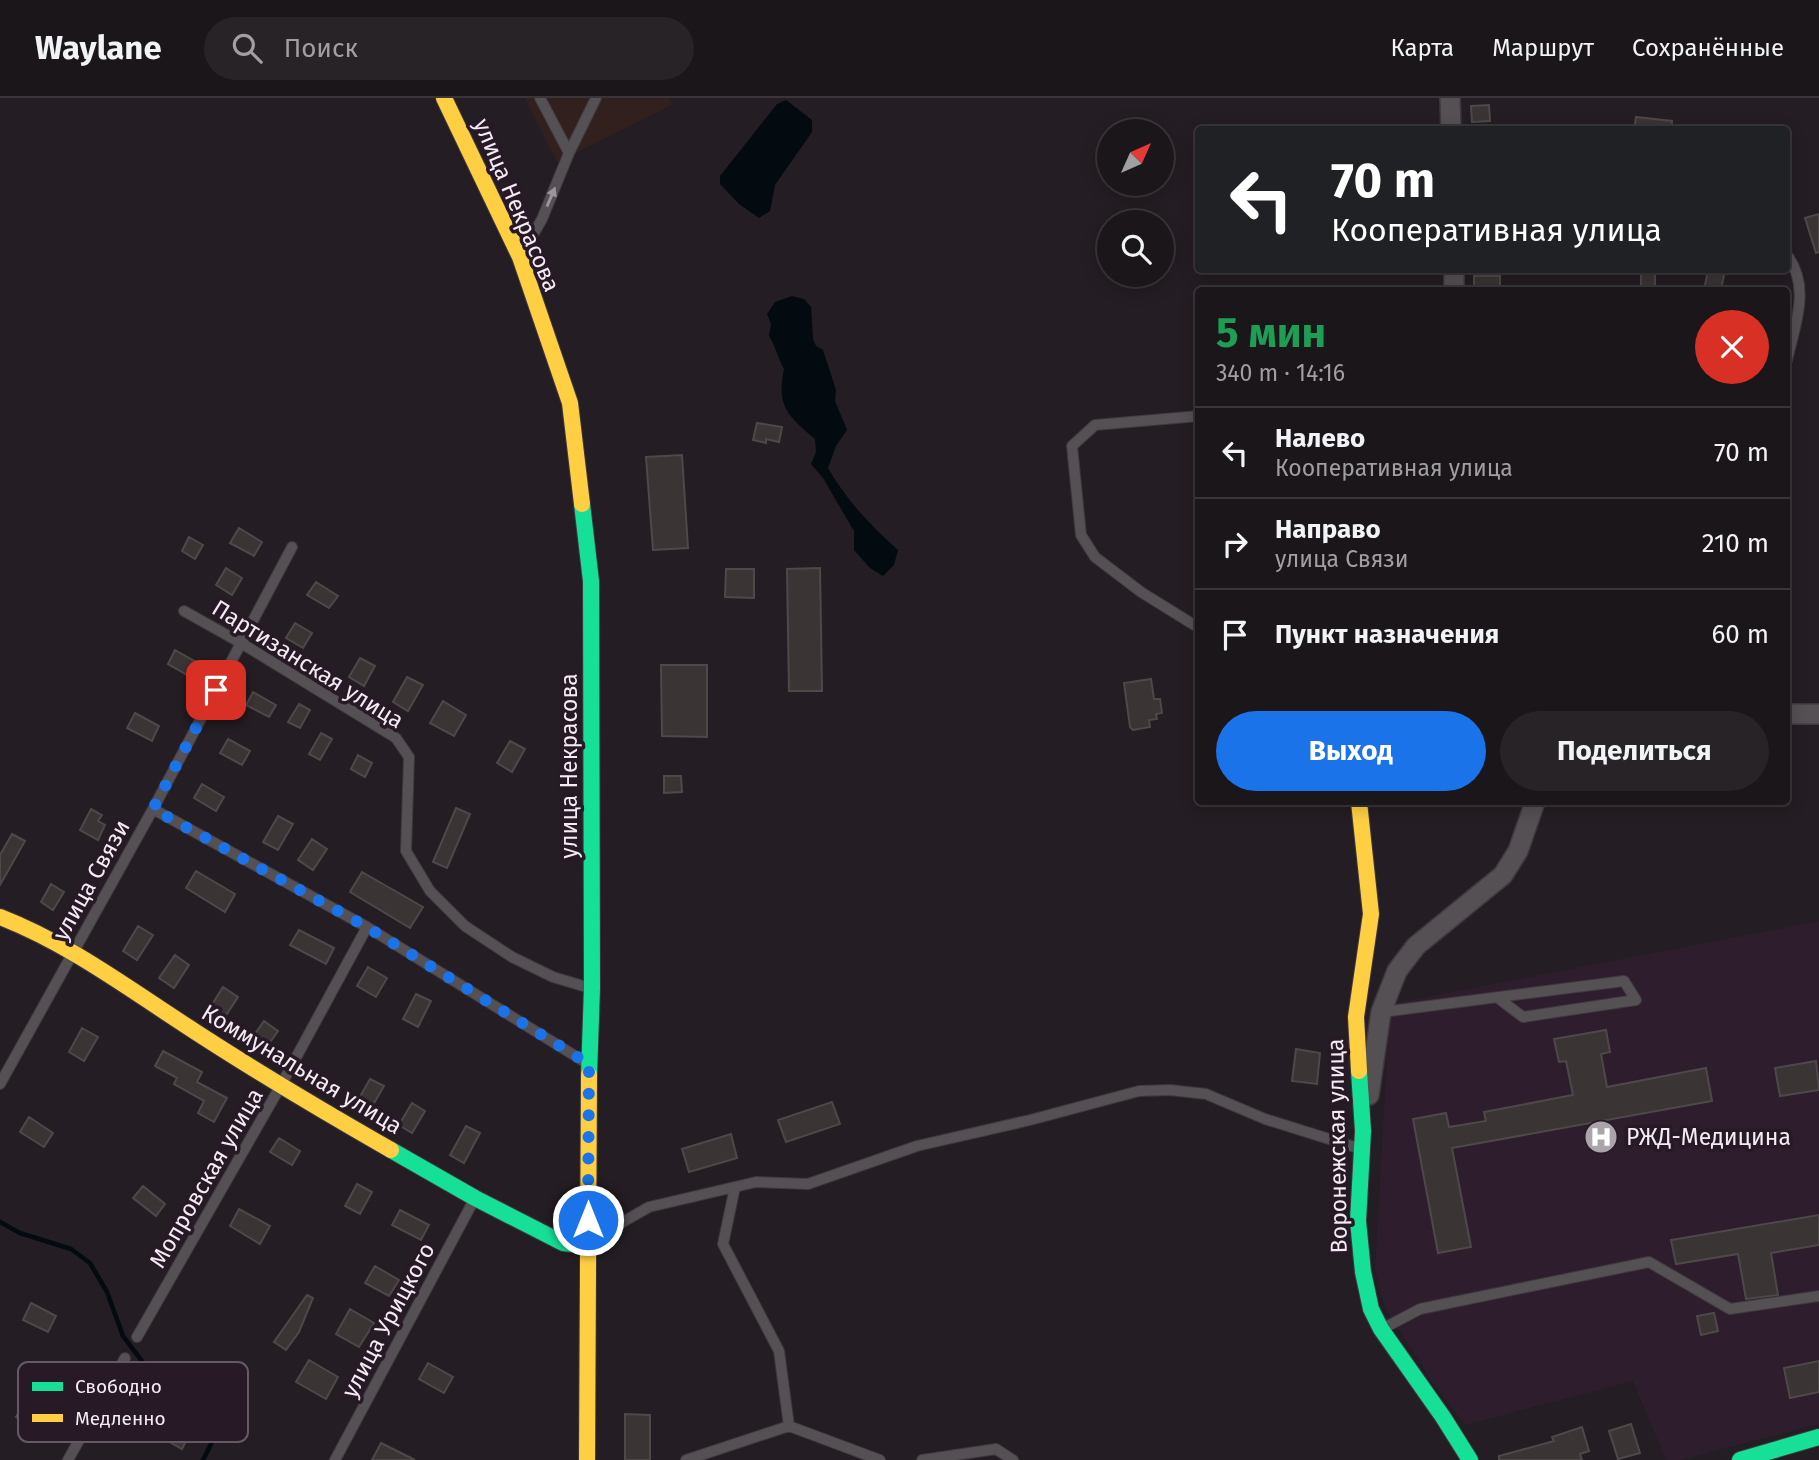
<!DOCTYPE html>
<html lang="ru">
<head>
<meta charset="utf-8">
<style>
  :root { --surface:#1b161a; --page:#282327; --text:#f1f3f6; --muted:#a09fa2; --line:#393539; --accent:#1a73e8 }
  body { margin:0; font-family:"Fira Sans",sans-serif; background:var(--page); color:var(--text); height:100vh; display:flex; flex-direction:column; font-size:26px; white-space:nowrap }
  * { box-sizing:border-box; margin:0 }
  p { font-size:23px; color:var(--muted) }
  .icon { flex:none; width:38px; height:38px; fill:none; stroke:currentColor; stroke-width:2; stroke-linecap:round; stroke-linejoin:round }
  .map { position:relative; flex:1; overflow:hidden }
  .panel { position:absolute; left:1195px; top:189px; width:595px; height:518px; display:flex; flex-direction:column; background:var(--surface); border-radius:7px; box-shadow:0 4px 18px #0003,0 0 0 2px var(--line) }
  .panel>* { flex:none }
  .guide { position:absolute; left:1195px; top:28px; width:595px; height:147px; border-radius:7px; box-shadow:0 4px 18px #0003,0 0 0 2px var(--line); background:#202124; color:#fff; overflow:hidden }
  .needle { width:46px; rotate:45deg }
  .controls { position:absolute; left:1097px; top:21px; display:grid; gap:14px }
  .controls a { display:grid; place-items:center; width:77px; height:77px; border-radius:50%; background:var(--surface); box-shadow:0 4px 18px #0003,0 0 0 2px var(--line); font-size:35px }
  .pin { position:absolute; display:grid; place-items:center; width:60px; height:60px; color:#fff; margin:-30px; border-radius:14px; box-shadow:0 4px 10px #0006 }
  .me { position:absolute; width:77px; margin:-38px; rotate:0deg; stroke-linejoin:round; filter:drop-shadow(0 0 5px #0008) }
  .turn { display:flex; align-items:center; gap:24px; height:147px; padding:0 21px; font-size:32px }
  .turn .icon { width:91px; height:91px; stroke-width:2.5 }
  .turn b { display:block; font-size:49px; line-height:60px }
  .round { display:grid; place-items:center; flex:none; width:74px; height:74px; border-radius:37px; background:var(--page) }
  .headline { display:flex; align-items:center; justify-content:space-between; height:119px; padding:0 21px }
  h1 { font-size:42px; font-weight:700; line-height:52px; color:#1e9e55 }
  .primary-button { display:flex; gap:14px; margin-top:auto; padding:14px 21px }
  .primary-button a { flex:1; height:80px; border-radius:42px; background:var(--accent); color:#fff; font-size:28px; font-weight:700; line-height:80px; text-align:center }
  .primary-button a+a { background:var(--page); color:var(--text) }
  ul { padding:0; list-style:none }
  li { display:flex; align-items:center; gap:21px; height:91px; padding:0 21px; border-top:2px solid var(--line) }
  li div { flex:1 }
  li b { display:block; font-size:26px }
  li em { font-style:normal }
  header { display:flex; align-items:center; gap:42px; box-sizing:border-box; height:98px; padding:0 35px; background:var(--surface); border-bottom:2px solid var(--line) }
  header strong { font-size:33px }
  nav { display:flex; gap:38px; margin-inline-start:auto; font-size:24px }
  .search { width:490px; height:63px; background:var(--page); display:flex; align-items:center; gap:18px; box-sizing:border-box; padding:0 24px; border-radius:38px; color:var(--muted); font-size:26px }
  .map>svg:first-child { display:block }
  .commercial { fill:#32201f }
  .built { fill:#2e1e2d }
  .water { fill:#030a10 }
  .lines { fill:none; stroke-linecap:round; stroke-linejoin:round }
  .stream { stroke:#030a10; stroke-width:4.5 }
  .building { fill:#3a3435; stroke:#4f4849; stroke-width:2 }
  .lane-casing { stroke:#3f383e; stroke-width:12 }
  .street-casing { stroke:#3f383e; stroke-width:22 }
  .fast-casing { stroke:#3f383e; stroke-width:18 }
  .slow-casing { stroke:#3f383e; stroke-width:18 }
  .lane { stroke:#545054; stroke-width:10 }
  .street { stroke:#545054; stroke-width:19 }
  .fast { stroke:#16e098; stroke-width:16 }
  .slow { stroke:#ffcf43; stroke-width:16 }
  .oneway { fill:#9c969c }
  .route { stroke:#1a73e8; stroke-width:12; stroke-dasharray:0 21.6 }
  .labels { text-anchor:middle; stroke-width:7; stroke-linejoin:round; paint-order:stroke }
  .street-label { font-size:23px; fill:#f4ecf4; stroke:#271a26 }
  .poi-label { font-size:23px; fill:#f4ecf4; stroke:#271a26; text-anchor:start }
  .key { fill:#271a26; stroke:#645964; stroke-width:2 }
  .key-label { font-size:19px; fill:#f4ecf4 }
</style>
</head>
<body>
<header>
<strong>Waylane</strong>
<div class="search"><svg class="icon" aria-label="search" viewBox="0 0 24 24"><circle cx="10" cy="10" r="6"/><path d="M15 15l6 6"/></svg>Поиск</div>
<nav><a>Карта</a><a>Маршрут</a><a>Сохранённые</a></nav>
</header>
<div class="map">
<svg width="1819" height="1362" viewBox="0 0 1819 1362">
  <rect width="100%" height="100%" fill="#241d23"/>
  <!-- commercial -->
  <path class="commercial" d="M525,0H669L672,7L557,64Z"/>
  <!-- built -->
  <path class="built" d="M1819,823V1326L1680,1362H1666L1633,1283L1465,1327L1432,1284L1384,1208L1375,1172L1390,906Z"/>
  <!-- water -->
  <path class="water" d="M786,2L812,22V34L775,87L770,113L759,120L739,106L720,86V78L777,6Z
    M792,198L804,201L811,209L813,241L816,248L823,252L836,292L835,303L847,332L836,348L828,370C847,403 870,427 898,452L894,467L883,478L870,470L854,452V433L823,380L811,366L816,354L815,341C788,318 776,308 784,271C778,260 776,249 769,238L771,226L767,216L775,204Z"/>
  <g class="lines">
    <!-- stream -->
    <path class="stream" d="M0,1124L20,1135L71,1151L90,1165L107,1194L123,1238L160,1287L183,1300L203,1321L214,1340L203,1362"/>
  </g>
  <!-- building -->
  <path class="building" d="M1489,7L1490,23L1472,24L1471,8Z
    M1636,19L1672,23L1671,32H1634Z
    M1819,116V154L1816,155L1805,120Z
    M1708,172H1725L1721,192H1704Z
    M1641,173H1655V192H1641Z
    M1474,178H1500V192H1474Z
    M757,325L782,329L779,344L766,341V345L753,342Z
    M682,357L688,450L653,452L646,359Z
    M239,430L262,444L254,458L230,445Z
    M189,439L203,447L195,461L182,453Z
    M226,470L242,480L232,497L216,487Z
    M820,470L822,593H789L787,471Z
    M726,471H754V500L725,499Z
    M316,484L338,498L329,510L307,497Z
    M295,525L312,535L303,550L286,540Z
    M175,552L196,564L189,578L168,566Z
    M360,560L375,568L364,588L349,579Z
    M661,567H707V639L662,638Z
    M407,579L423,587L408,613L393,604Z
    M1151,581L1154,601H1160L1162,615L1156,616L1157,621L1149,622L1150,629L1133,632L1130,629L1124,585Z
    M253,594L276,607L269,619L246,607Z
    M443,603L466,617L454,638L430,625Z
    M299,606L310,612L300,630L288,624Z
    M135,615L159,628L152,643L127,630Z
    M321,635L332,641L320,662L309,656Z
    M228,641L250,653L242,667L220,655Z
    M510,643L525,651L512,674L497,665Z
    M358,657L372,665L365,679L351,671Z
    M664,678H681L682,694L664,695Z
    M202,686L224,699L216,713L194,700Z
    M456,710L470,716L447,770L433,764Z
    M91,711L102,717L98,723L105,727L98,742L80,732Z
    M278,718L293,726L278,752L263,744Z
    M12,736L25,743L0,787V757Z
    M312,741L327,751L313,772L298,762Z
    M196,773L235,796L225,814L186,790Z
    M362,774L423,809L410,830L350,794Z
    M51,786L64,794L53,812L41,804Z
    M138,828L153,837L137,862L123,853Z
    M299,832L334,850L326,866L290,847Z
    M175,857L189,867L174,890L159,880Z
    M368,869L387,880L376,899L357,888Z
    M223,889L238,899L223,922L208,913Z
    M416,896L431,903L418,929L403,921Z
    M264,923L278,933L266,950L252,940Z
    M82,930L98,939L84,963L69,954Z
    M1606,932L1610,954L1601,956L1607,989L1706,970L1712,1003L1452,1050L1471,1149L1438,1155L1413,1021L1446,1015L1449,1029L1486,1023L1484,1014L1573,997L1566,963L1559,964L1554,941Z
    M1296,951L1320,955L1317,986L1292,983Z
    M163,953L202,974L197,984L227,1000L214,1024L198,1015L204,1003L174,986L177,980L155,968Z
    M1816,963L1819,992L1780,998L1775,970Z
    M370,981L384,988L370,1012L357,1004Z
    M832,1004L840,1026L786,1044L778,1022Z
    M412,1005L425,1013L412,1035L399,1027Z
    M29,1019L53,1035L44,1049L20,1034Z
    M466,1028L480,1035L464,1065L450,1057Z
    M731,1036L737,1060L689,1074L682,1051Z
    M279,1040L300,1053L292,1067L270,1054Z
    M357,1086L372,1094L360,1116L345,1108Z
    M143,1088L165,1106L156,1118L133,1100Z
    M239,1111L270,1128L260,1146L230,1128Z
    M400,1112L429,1127L421,1142L392,1127Z
    M1819,1117V1147L1771,1155L1778,1197L1746,1201L1738,1156L1676,1166L1671,1142Z
    M375,1168L399,1182L389,1198L365,1185Z
    M307,1197L313,1200L299,1234L286,1252L274,1244Z
    M31,1205L56,1218L48,1234L23,1222Z
    M350,1211L374,1225L359,1249L336,1236Z
    M1714,1215L1718,1233L1701,1237L1697,1218Z
    M309,1262L338,1279L326,1301L296,1284Z
    M1819,1263V1294L1790,1300L1784,1270Z
    M428,1265L453,1279L444,1295L419,1281Z
    M149,1292L167,1303L160,1315L192,1331L182,1351L131,1322Z
    M25,1302L47,1314L38,1331L16,1319Z
    M625,1316L650,1317V1362H625Z
    M1631,1326L1640,1355L1618,1361L1609,1333Z
    M1582,1329L1589,1353L1580,1356L1582,1362H1499V1358L1554,1343L1552,1339Z
    M381,1345L415,1362H372Z"/>
  <g class="lines">
    <defs>
      <path id="lane" d="M569,55L596,0
        M522,156L542,121L569,55L540,0
        M1787,157C1811,189 1795,227 1787,262
        M1199,318L1095,327L1072,348L1081,437L1095,459L1141,494L1199,530
        M184,513L241,545L396,640L409,659L406,753L430,793L465,828L512,859L553,879L590,890
        M153,711L367,829L585,964
        M1382,914L1624,883L1636,902L1523,919L1498,900
        M0,986L153,711L292,449
        M735,1089L723,1146L779,1253L789,1328
        M593,1143L600,1137L649,1109L756,1084L808,1086L917,1048L1030,1022L1139,993L1170,992L1206,996L1265,1021L1361,1051
        M1382,1231L1420,1211L1649,1164L1730,1211L1819,1198
        M137,1239L280,989L367,829
        M68,1362L125,1260
        M335,1362L475,1100
        M686,1362L789,1328L880,1362
        M922,1362L996,1351L1013,1362"/>
      <path id="street" d="M1450,0L1451,32
        M1454,172V192
        M1787,616H1819
        M1369,997L1381,914L1397,873L1416,848L1503,777L1518,753L1535,704"/>
      <path id="fast" d="M582,406L591,483L592,890L589,977
        M1359,973L1363,1033L1358,1123L1363,1174L1371,1211L1381,1231L1443,1319L1470,1362
        M391,1052L475,1100L563,1145L588,1148
        M1740,1362L1819,1339"/>
      <path id="slow" d="M444,0L520,159L570,305L582,406
        M1359,704L1371,816L1356,919L1359,973
        M0,819C67,845 125,888 185,927C252,971 321,1012 391,1052
        M587,1362L589,977"/>
    </defs>
    <!-- lane casing -->
    <use href="#lane" class="lane-casing"/>
    <!-- street casing -->
    <use href="#street" class="street-casing"/>
    <!-- fast casing -->
    <use href="#fast" class="fast-casing"/>
    <!-- slow casing -->
    <use href="#slow" class="slow-casing"/>
    <!-- lane -->
    <use href="#lane" class="lane"/>
    <!-- street -->
    <use href="#street" class="street"/>
    <!-- fast -->
    <use href="#fast" class="fast"/>
    <!-- slow -->
    <use href="#slow" class="slow"/>
  </g>
  <!-- one-way arrows -->
  <defs><path id="oneway-solid" d="M-6-.8H1V-3.2L6.5 0L1 3.2V.8H-6Z" transform="scale(1.75)"/></defs>
  <use class="oneway" href="#oneway-solid" transform="translate(551 99) rotate(-67)"/>
  <g class="lines">
    <!-- route -->
    <path class="route" d="M216,592L153,711L367,829L589,966L588,1122"/>
  </g>
  <!-- icons -->
  <defs>
    <symbol id="hospital-disc" viewBox="-11 -11 22 22"><circle r="9.5" fill="#aba4ab" stroke="#271a26"/><path d="M-5-5h3v3.5h4V-5h3V5h-3V1.5h-4V5h-3Z" fill="#fff"/></symbol>
  </defs>
  <g fill-rule="evenodd">
    <use href="#hospital-disc" x="1582" y="1020" width="38" height="38"/>
  </g>
  <g class="labels">
    <!-- street labels -->
    <g class="street-label">
      <text transform="translate(517 107) rotate(67)" y="8">улица Некрасова</text>
      <text transform="translate(308 566) rotate(32)" y="8">Партизанская улица</text>
      <text transform="translate(569 668) rotate(-90)" y="8">улица Некрасова</text>
      <text transform="translate(91 782) rotate(-61)" y="8">улица Связи</text>
      <text transform="translate(302 971) rotate(31)" y="8">Коммунальная улица</text>
      <text transform="translate(1337 1048) rotate(-91)" y="8">Воронежская улица</text>
      <text transform="translate(206 1080) rotate(-60)" y="8">Мопровская улица</text>
      <text transform="translate(388 1222) rotate(-62)" y="8">улица Урицкого</text>
    </g>
    <!-- poi labels -->
    <g class="poi-label">
      <text x="1626" y="1047">РЖД-Медицина</text>
    </g>
  </g>
  <!-- legend -->
  <rect x="18" y="1264" width="230" height="80" rx="10" class="key"/>
  <rect x="32" y="1284" width="31" height="9" fill="#16e098"/>
  <rect x="32" y="1316" width="31" height="8" fill="#ffcf43"/>
  <g class="key-label">
    <text x="75" y="1295">Свободно</text>
    <text x="75" y="1327">Медленно</text>
  </g>
</svg>
<div class="controls">
<a><svg class="needle" viewBox="-14 -14 28 28"><path d="M0-13l5 13h-10z" fill="#e53935"/><path d="M0 13l5-13h-10z" fill="#a09fa2"/></svg></a>
<a><svg class="icon" aria-label="search" viewBox="0 0 24 24"><circle cx="10" cy="10" r="6"/><path d="M15 15l6 6"/></svg></a>
</div>
<div class="pin" style="left:216px;top:592px;background:#d93025"><svg class="icon" aria-label="arrive" viewBox="0 0 24 24"><path d="M6 21V4h12l-3 4 3 4H6"/></svg></div>
<svg class="me" style="left:588px;top:1122px" viewBox="-20 -20 40 40"><circle r="17" fill="#1a73e8" stroke="#fff" stroke-width="3"/><path d="M0-11L8 9 0 5-8 9z" fill="#fff"/></svg>
<div class="guide">
<div class="turn"><svg class="icon" aria-label="left" viewBox="0 0 24 24"><path d="M17 20v-9H6M10 6l-5 5 5 5"/></svg><div><b>70 m</b>Кооперативная улица</div></div>
</div>
<section class="panel">
<div class="headline"><div><h1>5 мин</h1><p>340 m · 14:16</p></div><a class="round" style="background:#d93025;color:#fff"><svg class="icon" aria-label="close" viewBox="0 0 24 24"><path d="M6 6l12 12M18 6L6 18"/></svg></a></div>
<ul>
<li><svg class="icon" aria-label="left" viewBox="0 0 24 24"><path d="M17 20v-9H6M10 6l-5 5 5 5"/></svg><div><b>Налево</b><p>Кооперативная улица</p></div><em>70 m</em></li>
<li><svg class="icon" aria-label="right" viewBox="0 0 24 24"><path d="M7 20v-9h11M14 6l5 5-5 5"/></svg><div><b>Направо</b><p>улица Связи</p></div><em>210 m</em></li>
<li><svg class="icon" aria-label="arrive" viewBox="0 0 24 24"><path d="M6 21V4h12l-3 4 3 4H6"/></svg><div><b>Пункт назначения</b></div><em>60 m</em></li>
</ul>
<div class="primary-button"><a>Выход</a><a>Поделиться</a></div>
</section>
</div>
</body>
</html>
